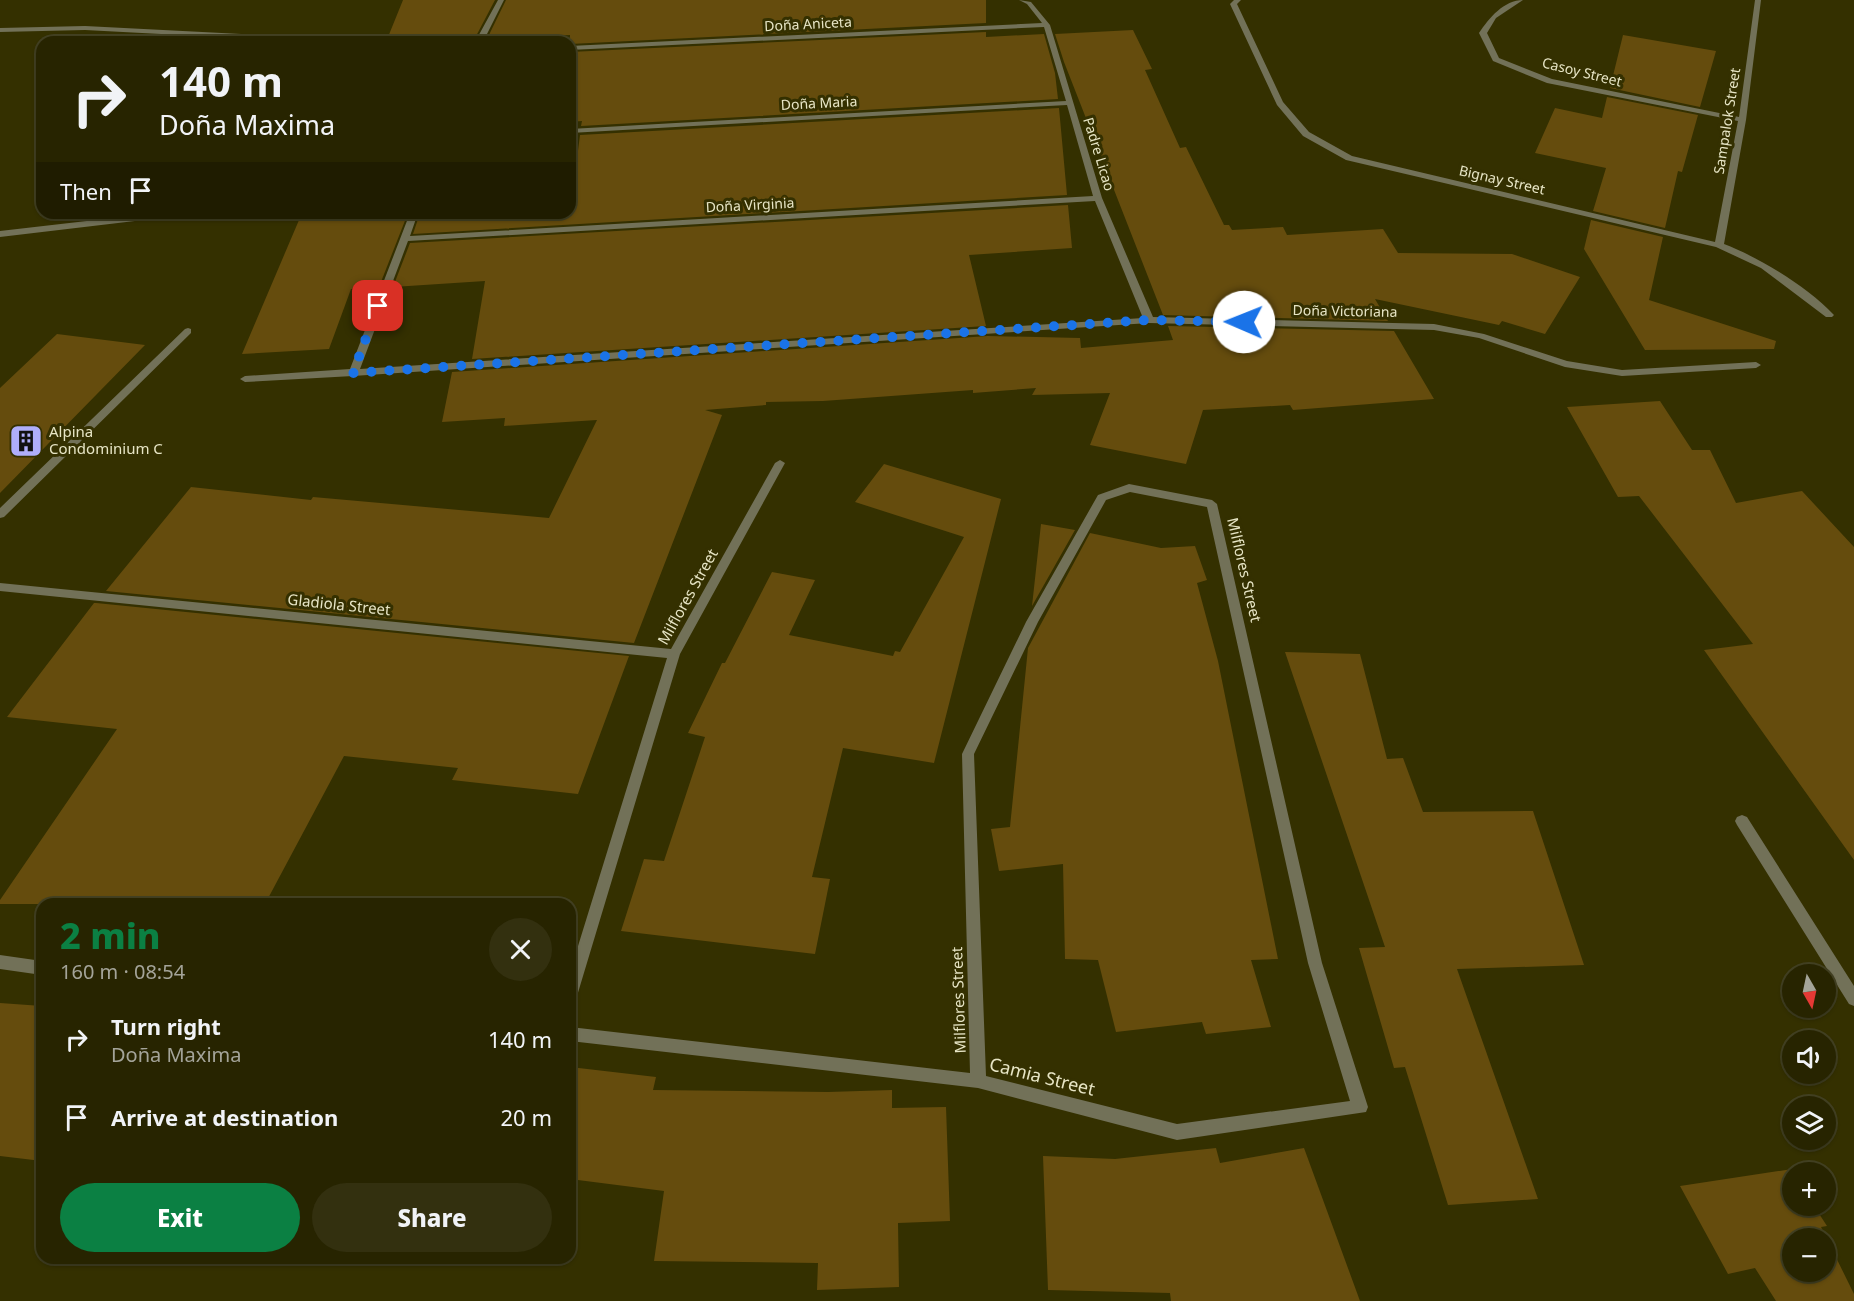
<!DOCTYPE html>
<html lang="en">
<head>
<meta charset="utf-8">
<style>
  :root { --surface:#272400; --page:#33300f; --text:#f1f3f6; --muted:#a4a499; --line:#434122; --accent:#0b8043 }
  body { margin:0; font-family:"Noto Sans",sans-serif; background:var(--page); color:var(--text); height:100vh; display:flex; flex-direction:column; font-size:22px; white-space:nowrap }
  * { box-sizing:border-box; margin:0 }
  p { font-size:20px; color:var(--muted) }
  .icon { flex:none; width:33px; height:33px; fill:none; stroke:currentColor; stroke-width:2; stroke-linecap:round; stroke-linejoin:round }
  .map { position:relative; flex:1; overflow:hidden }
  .drawer { position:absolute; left:36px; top:898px; width:540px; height:366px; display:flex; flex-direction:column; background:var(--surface); border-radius:18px; box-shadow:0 2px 4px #0004,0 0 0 2px var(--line) }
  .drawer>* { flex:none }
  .banner { position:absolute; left:36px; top:36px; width:540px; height:183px; border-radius:18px; box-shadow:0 2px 4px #0004,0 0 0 2px var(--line); background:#272400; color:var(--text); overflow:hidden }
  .needle { width:39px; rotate:171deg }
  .controls { position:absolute; left:1782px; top:964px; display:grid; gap:12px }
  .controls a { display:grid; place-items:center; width:54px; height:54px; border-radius:50%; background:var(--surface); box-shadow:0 2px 4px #0004,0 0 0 2px var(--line); font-size:30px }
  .pin { position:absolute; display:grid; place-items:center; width:51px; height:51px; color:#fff; margin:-26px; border-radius:12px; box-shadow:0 3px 9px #0006 }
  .me { position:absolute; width:66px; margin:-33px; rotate:271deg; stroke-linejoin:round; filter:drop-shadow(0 0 4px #0008) }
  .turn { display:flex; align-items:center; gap:21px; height:126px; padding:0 24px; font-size:27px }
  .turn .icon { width:78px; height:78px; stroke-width:2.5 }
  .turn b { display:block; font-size:42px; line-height:51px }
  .then { display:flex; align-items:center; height:57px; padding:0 24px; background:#0003; gap:12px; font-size:22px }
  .round { display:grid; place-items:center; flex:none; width:63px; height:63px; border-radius:32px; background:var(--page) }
  .headline { display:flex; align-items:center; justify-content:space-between; height:102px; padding:0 24px }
  h1 { font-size:36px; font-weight:800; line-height:45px; color:var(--accent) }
  .primary-button { display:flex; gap:12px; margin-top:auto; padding:12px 24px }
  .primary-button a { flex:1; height:69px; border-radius:36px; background:var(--accent); color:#fff; font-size:24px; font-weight:800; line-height:69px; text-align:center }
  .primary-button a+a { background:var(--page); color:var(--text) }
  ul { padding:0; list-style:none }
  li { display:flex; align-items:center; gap:18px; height:78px; padding:0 24px }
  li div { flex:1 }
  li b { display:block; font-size:22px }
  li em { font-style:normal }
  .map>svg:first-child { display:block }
  .building { fill:#654c0d; fill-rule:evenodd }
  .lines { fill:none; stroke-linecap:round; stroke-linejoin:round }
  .lane { fill:#727158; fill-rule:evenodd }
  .street { fill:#727158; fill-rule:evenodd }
  .route { stroke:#1a73e8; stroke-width:10; stroke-dasharray:0 18 }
  .labels { text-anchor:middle; stroke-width:6; stroke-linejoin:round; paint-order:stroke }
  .far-street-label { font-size:14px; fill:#e7e5c5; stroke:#343000 }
  .poi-label { font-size:15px; fill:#e7e5c5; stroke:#343000; text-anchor:start }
  .street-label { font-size:15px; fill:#e7e5c5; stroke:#343000 }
  .near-street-label { font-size:18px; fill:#e7e5c5; stroke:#343000 }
</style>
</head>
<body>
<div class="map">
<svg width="1854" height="1301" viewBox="0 0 1854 1301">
  <rect width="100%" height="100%" fill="#343000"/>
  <!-- building -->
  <path class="building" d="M403,0H495L474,40L386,42Z
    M506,0H986V23L570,44V35L487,39Z
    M1133,30L1152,69L1145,70L1180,148L1186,147L1224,225H1229L1232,230L1283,227L1287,235L1383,229L1398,253L1512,254L1580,277L1545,334L1502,321L1499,325L1375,299L1388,321L1163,315L1064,62L1055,34Z
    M986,32V37L1044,34L1055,73L1058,99L581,126L582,121L570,122V52Z
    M1623,35L1716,51L1700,107L1610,88Z
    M1607,97L1698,115L1682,172L1678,171L1665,228L1593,211L1606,168L1535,153L1555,108L1602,118Z
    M1059,108L1067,195L413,234L420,213H570L580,135Z
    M1068,205L1072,248L969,255L986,326L472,359L485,281L393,287L410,243Z
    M302,213H408L379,287L351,289L329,349L242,354Z
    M1591,220L1663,237L1649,300L1776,341L1774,349L1645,350L1584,249Z
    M1168,326L1394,331L1434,399L1293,410L1290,405L1203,410L1186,464L1090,445L1110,393L1032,395L1036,388L973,393V390L823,401L766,402V405L705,410L722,415L634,643L106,591L191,487L311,500L313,497L549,518L597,420L504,426L505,418L442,422L452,372L988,336L1080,338L1081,348L1173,340Z
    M57,334L145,345L0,493V388Z
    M1660,401L1692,450H1710L1736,503L1802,491L1854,547V860L1704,650L1753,644L1639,496L1618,497L1567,407Z
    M884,464L1001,499L934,763L843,748L812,877L830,879L815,954L621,931L644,859L664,861L705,737L688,733L722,663H725L772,572L815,580L789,635L893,656L895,651L900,652L964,537L855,502Z
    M1041,524L1075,530L1032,606Z
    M1090,533L1161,548L1195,546L1207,580L1197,583L1218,661L1278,959L1251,960L1271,1027L1206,1034L1202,1022L1116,1032L1098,960L1065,959L1063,864L999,871L991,829L1010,827L1028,648Z
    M94,603H96L629,656L578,794L452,780L458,768L344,756L265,904H0V900L117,729L7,717Z
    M1285,652L1360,654L1387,759L1403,758L1423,812L1533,811L1584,965L1457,969L1538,1199L1448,1205L1405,1067L1394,1068L1359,948L1385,947Z
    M0,1003L42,1006V1161L0,1156Z
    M570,1067L656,1077L653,1090L828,1092L892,1090V1108L946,1107L950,1221L898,1223L899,1287L817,1290L818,1263L654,1261L664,1191L570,1179Z
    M1216,1148L1220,1163L1304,1148L1360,1301H1171L1170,1293L1048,1290L1043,1156L1115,1159Z
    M1792,1169L1794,1173H1792V1206H1814L1827,1226L1821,1227L1854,1294V1301H1776L1755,1268L1728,1274L1680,1186ZM1792,1239H1826V1272H1792Z"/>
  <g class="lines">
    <!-- lane -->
    <path class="lane" d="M188,328L191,329V333L4,517L0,518V508L185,329Z
      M1742,815L1747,817L1854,986V1006L1849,1004L1737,825L1735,821L1737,817Z"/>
    <!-- street -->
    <path class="street" d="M498,0H504L483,42H475Z
      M1019,0L1031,2L1050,25L1102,198L1153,317L1434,324L1484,334L1567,361L1622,370L1756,362L1761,365L1756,368L1622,376L1565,367L1479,338L1434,330L1149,323L353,376L245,382L240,379L245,376L350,369L410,213H418L410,236L1093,196L1067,105L570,133V129L1066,101L1044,27L570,50V46L1042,23L1027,4ZM1095,201L1143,318L360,369L408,241Z
      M1234,0H1241L1237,4L1283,102L1309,132L1352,156L1715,242L1738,121L1547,83L1493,61L1479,33C1489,18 1504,0 1523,0L1496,18L1487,33L1499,58L1552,79L1739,117L1755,0H1761L1746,120L1724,244C1760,258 1807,286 1834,315L1832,317H1826L1761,268L1716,247L1346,160L1303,136L1277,105L1230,4Z
      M85,26L281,36L285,38L283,42H275L277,40L85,30L0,32V28Z
      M156,213H181L177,216L0,237V231Z
      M780,460L785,463L680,654L577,996L575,1001L570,1003V972L667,658L0,591V583L671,649L775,463Z
      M1129,484L1212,500L1217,504L1322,963L1368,1107L1366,1112L1177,1140L978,1088L570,1041V1027L970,1073L962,754L1026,622L1098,495ZM1130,492L1207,507L1308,963L1350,1101L1177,1124L986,1076L974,754L1038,622L1106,500Z
      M0,955L42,961V975L0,969Z"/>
  </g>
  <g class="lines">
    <!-- route -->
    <path class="route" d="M378,306L353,373L1149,320L1244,322"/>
  </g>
  <!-- icons -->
  <defs>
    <symbol id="building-square" viewBox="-11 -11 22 22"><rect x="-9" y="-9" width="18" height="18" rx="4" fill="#afaefa" stroke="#343000"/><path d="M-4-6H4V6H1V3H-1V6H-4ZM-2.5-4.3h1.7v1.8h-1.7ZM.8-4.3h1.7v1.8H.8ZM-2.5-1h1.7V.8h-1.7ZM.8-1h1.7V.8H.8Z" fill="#111"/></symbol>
  </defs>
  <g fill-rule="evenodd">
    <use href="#building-square" x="7" y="422" width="38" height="38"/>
  </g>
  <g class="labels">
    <!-- far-street labels -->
    <g class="far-street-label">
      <text transform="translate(808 24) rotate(-3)" y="5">Doña Aniceta</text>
      <text transform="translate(1582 72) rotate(14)" y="5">Casoy Street</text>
      <text transform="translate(819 103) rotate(-3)" y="5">Doña Maria</text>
      <text transform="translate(1727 121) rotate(-81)" y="5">Sampalok Street</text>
      <text transform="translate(1099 154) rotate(73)" y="5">Padre Licao</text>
      <text transform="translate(1502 180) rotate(13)" y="5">Bignay Street</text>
      <text transform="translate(750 205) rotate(-3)" y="5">Doña Virginia</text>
      <text transform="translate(1345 311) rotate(1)" y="5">Doña Victoriana</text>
    </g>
    <!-- poi labels -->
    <g class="poi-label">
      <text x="49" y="437">Alpina<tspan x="49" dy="17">Condominium C</tspan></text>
    </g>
    <!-- street labels -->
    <g class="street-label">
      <text transform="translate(1244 570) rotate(77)" y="5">Milflores Street</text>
      <text transform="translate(688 597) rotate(-61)" y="5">Milflores Street</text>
      <text transform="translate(339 605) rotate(6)" y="5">Gladiola Street</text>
      <text transform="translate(959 1000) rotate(-92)" y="5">Milflores Street</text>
    </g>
    <!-- near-street labels -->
    <g class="near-street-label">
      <text transform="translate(1042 1077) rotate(14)" y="6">Camia Street</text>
    </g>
  </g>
</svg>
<div class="controls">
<a><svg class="needle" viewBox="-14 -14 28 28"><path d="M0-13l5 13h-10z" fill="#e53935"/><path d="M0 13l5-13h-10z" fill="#a4a499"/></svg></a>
<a><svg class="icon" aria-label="sound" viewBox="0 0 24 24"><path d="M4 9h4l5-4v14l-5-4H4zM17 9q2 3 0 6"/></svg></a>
<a><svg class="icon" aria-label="layers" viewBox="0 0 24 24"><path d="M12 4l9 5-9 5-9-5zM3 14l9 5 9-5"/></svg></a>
<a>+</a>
<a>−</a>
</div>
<div class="pin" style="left:378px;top:306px;background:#d93025"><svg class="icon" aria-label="arrive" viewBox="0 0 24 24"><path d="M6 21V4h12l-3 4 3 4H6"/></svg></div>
<svg class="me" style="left:1244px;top:322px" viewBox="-20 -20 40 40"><circle r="19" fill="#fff"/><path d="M0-13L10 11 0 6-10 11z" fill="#1a73e8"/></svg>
<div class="banner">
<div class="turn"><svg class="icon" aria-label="right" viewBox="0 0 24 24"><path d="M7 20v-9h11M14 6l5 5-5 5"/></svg><div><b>140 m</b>Doña Maxima</div></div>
<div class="then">Then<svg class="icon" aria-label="arrive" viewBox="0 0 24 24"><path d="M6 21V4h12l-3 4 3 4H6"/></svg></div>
</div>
<section class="drawer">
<div class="headline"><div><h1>2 min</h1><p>160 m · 08:54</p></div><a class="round"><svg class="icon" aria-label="close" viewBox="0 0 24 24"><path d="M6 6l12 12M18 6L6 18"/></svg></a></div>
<ul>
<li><svg class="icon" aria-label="right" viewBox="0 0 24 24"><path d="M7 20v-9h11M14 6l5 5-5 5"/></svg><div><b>Turn right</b><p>Doña Maxima</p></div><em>140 m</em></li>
<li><svg class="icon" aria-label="arrive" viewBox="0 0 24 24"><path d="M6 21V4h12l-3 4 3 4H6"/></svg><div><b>Arrive at destination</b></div><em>20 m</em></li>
</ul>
<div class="primary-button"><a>Exit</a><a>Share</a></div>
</section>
</div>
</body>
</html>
